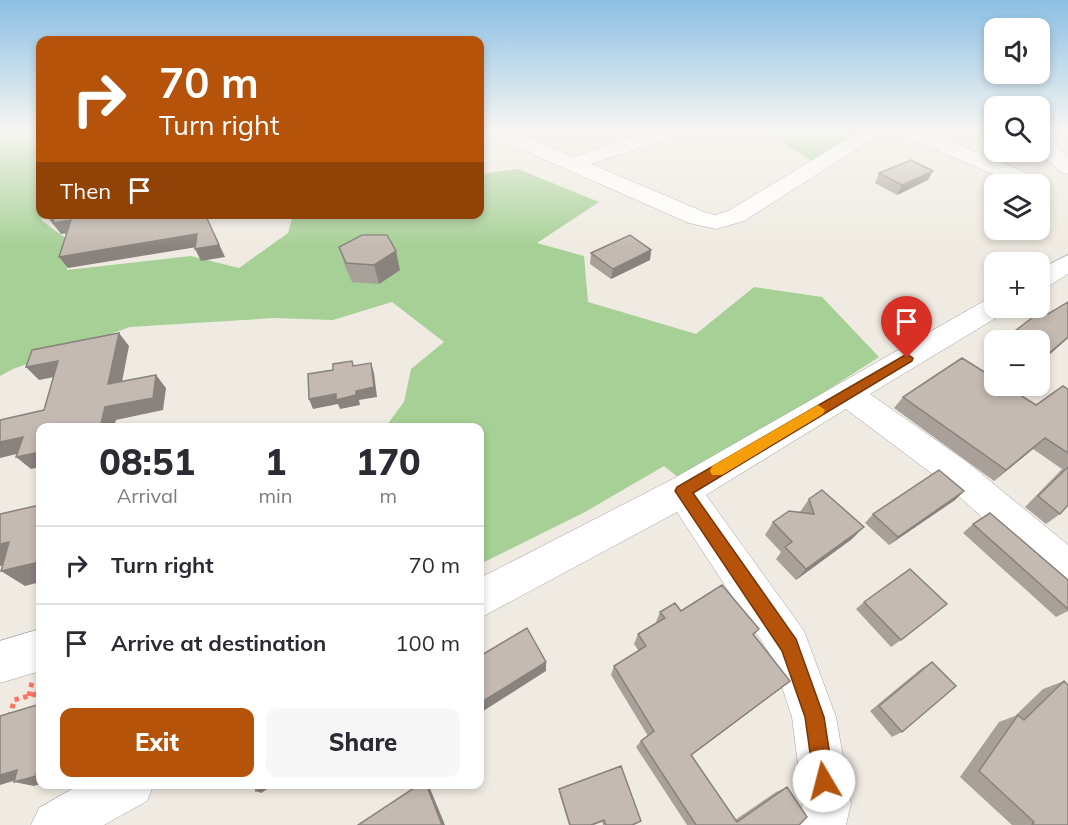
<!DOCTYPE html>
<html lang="en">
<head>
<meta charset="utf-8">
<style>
  :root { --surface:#fff; --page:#f7f7f7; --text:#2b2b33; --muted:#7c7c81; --line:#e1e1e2; --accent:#b45309 }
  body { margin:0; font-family:Mulish,sans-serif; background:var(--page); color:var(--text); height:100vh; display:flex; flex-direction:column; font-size:22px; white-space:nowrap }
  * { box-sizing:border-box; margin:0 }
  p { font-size:20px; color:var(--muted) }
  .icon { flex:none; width:33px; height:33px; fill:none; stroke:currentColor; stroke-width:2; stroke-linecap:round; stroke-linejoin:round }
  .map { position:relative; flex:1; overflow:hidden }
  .sheet { position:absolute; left:36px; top:423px; width:448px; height:366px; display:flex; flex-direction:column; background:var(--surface); border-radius:12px; box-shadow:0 3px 9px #0003 }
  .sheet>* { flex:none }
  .banner { position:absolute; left:36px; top:36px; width:448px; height:183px; border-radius:12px; box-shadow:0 3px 9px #0003; background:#b45309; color:#fff; overflow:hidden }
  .buttons { position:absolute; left:984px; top:18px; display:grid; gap:12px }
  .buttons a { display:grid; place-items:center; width:66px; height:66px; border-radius:12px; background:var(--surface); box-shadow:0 3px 9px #0003; font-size:30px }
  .pin { position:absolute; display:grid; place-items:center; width:51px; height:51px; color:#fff; margin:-62px -26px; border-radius:50% 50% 50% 0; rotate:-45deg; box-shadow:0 0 6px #0007 }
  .pin .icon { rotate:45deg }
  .me { position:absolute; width:66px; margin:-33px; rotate:352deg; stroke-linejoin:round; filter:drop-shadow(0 0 4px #0008) }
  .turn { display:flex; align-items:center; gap:21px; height:126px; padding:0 24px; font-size:27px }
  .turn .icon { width:78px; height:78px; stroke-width:2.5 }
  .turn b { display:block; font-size:42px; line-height:51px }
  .then { display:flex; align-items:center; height:57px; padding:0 24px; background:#0003; gap:12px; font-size:22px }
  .eta { display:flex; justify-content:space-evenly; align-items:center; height:102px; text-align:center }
  .eta b { font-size:36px; font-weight:800; line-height:42px }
  .cta { display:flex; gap:12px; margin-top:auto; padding:12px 24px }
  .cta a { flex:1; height:69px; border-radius:12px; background:var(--accent); color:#fff; font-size:24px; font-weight:800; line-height:69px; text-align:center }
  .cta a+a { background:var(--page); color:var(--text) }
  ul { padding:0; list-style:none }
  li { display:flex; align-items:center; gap:18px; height:78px; padding:0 24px; border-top:2px solid var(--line) }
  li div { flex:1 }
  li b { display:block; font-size:22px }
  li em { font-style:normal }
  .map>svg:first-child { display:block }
  .forest { fill:#a6d095 }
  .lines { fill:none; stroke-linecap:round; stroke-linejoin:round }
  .minor-casing { stroke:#a4a4a4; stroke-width:1 }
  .path { stroke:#ff7563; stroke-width:5; stroke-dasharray:4.5 4.5; stroke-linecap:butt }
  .minor { fill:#fff; fill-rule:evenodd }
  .wall { fill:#a9a099 }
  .shaded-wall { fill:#89827d }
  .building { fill:#c4bab2; stroke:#89827d; stroke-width:1.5 }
  .route { fill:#b45309; stroke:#753606; stroke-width:1.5 }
  .slow { fill:#f59e0b }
</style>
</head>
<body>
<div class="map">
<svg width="1068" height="825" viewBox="0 0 1068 825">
  <rect width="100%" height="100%" fill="#efebe2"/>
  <!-- forest -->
  <path class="forest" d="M0,132H40V214L44,215L41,220L67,239V270L191,256L239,268L288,233L293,215L480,214V174L518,169L599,202L537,243L584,256L588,302L696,334L754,287L822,297L879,357L748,441L679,478L664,466L585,512L480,564V428L386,426L404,402L411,369L444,342L392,302L333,320L274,318L130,327L13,369L0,376Z
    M767,132H860L813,162Z"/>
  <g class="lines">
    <defs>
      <path id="minor" d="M488,132H515L573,157L649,132H679L676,136L591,164L704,212L715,215L728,211L859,132H883L744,221L716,229L689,223L491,136Z
        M901,132H928L1041,179L1044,184L1040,189V184H1016L904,136Z
        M1040,135L1047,137L1068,157V174L1061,172L1039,152Z
        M1068,255V274L1049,286L1040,288V269Z
        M994,298V308H1007L1004,313L870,394L967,462L1068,545V587L1054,582L943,482L846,409L706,495L804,631L836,717L851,803L846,825H796L803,803L792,717L772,657L677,512L480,618V578L671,480L984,301Z
        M40,629V671L0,683V641Z
        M81,784H154L147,801L104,825H31L39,808Z"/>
    </defs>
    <!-- minor casing -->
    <use href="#minor" class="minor-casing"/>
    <!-- path -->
    <path class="path" d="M29,696L32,682
      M38,707L40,698
      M10,717L14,700L40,693"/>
    <!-- minor -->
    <use href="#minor" class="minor"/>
  </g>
  <!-- wall -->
  <path class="wall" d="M879,173L928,180L897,195L875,183Z
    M339,247L400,270L379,284L352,282L345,266Z
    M651,250L650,260L611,279L590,264L591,253Z
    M1068,302V338L1040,363V340H1005L1011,334L1048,314Z
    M1068,389V505L1060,514L1046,524L1025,507L1062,469L1033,449L994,481L894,408L903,397L1036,405Z
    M964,491L955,500L889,545L865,523L873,514Z
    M809,499L852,539L796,580L776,559L781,552L765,535L773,522L800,512Z
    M973,524L1068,580V611L1056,617L963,533Z
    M864,602L901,640L891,647L856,609Z
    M681,611L759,629L754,635L790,681L692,755L735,820L776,792L787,787L799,825H687L636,747L641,741L648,736L611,675L614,666L639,651L634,644L638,634L657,623L656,622L660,612Z
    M932,662L902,732L892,737L870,711L922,668Z
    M1064,681L1068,825H1012L960,777L999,722L1015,716L1043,689Z
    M559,789L641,821L634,825H603L602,822L594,825H569L559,792Z"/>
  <!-- shaded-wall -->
  <path class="shaded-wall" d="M933,171L928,180L897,195L902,185Z
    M45,214H59L71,220L79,232L61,234Z
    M205,214H207L206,216L225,257L201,261L195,249Z
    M197,234L203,246L68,268L59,257Z
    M651,250L650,260L611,279L613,269Z
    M396,251L400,270L379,284L374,265Z
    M119,333L129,346L119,397L108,384Z
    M1068,337V338L1040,363L1047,355Z
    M58,361L69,374L39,380L26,367Z
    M371,363L374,373L377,397L359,400L360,405L340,409L338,404L313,409L309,399L356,391Z
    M156,375L166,388L163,410L116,420L114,428H100L105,407Z
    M23,437L37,449L0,458V442Z
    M1045,438L1033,449L994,481L1006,470Z
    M40,452V467L31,469L16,457Z
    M964,491L955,500L889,545L898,537Z
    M864,527L852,539L796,580L806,569Z
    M9,542L33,558L0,566V544Z
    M40,555V582L25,586L1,571Z
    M546,662V671L480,713V703Z
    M790,681L780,689L685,760L691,755Z
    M40,748V784L34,786L14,782Z
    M17,770L36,774L0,785V775Z
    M269,784H276L261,793L256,791Z
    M426,784H428L429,786L445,825H442Z"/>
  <!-- building -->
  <path class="building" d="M911,160L933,171L902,185L879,173Z
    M55,214H205L219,245L195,249L197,234L59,257L71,220L53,223Z
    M362,235H387L396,251L374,265L346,263L339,247Z
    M630,235L651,250L613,269L591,253Z
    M1068,302V337L1047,355L1040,350V340H1022L1011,334L1041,311L1048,314Z
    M119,333L108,384L156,375L153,398L105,407L100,428H40V452L16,457L23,437L0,442V420L44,410L58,361L26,367L32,350Z
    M962,358L994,378V386H1006L1036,405L1063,386L1068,389V453L1045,438L1006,470L903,397Z
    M352,361L353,366L371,363L374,387L356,391V395L336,400V394L309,399L308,374L333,370V364Z
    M1068,467V505L1060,514L1038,496Z
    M939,470L964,491L898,537L873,514Z
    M822,490L864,527L806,569L785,547L792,542L773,522L789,511L814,514L809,499Z
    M40,505V555L39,562L1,571L9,542L0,544V514Z
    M990,513L1068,580V609L973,524Z
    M910,569L947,604L901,640L864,602Z
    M722,585L759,629L753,634L790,681L691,755L737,822L787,787L807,817L799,825H696L641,741L654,731L614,666L646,646L638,634L665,618L660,612L675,603L681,611Z
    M527,628L546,662L480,703V656Z
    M932,662L956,686L902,732L879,706Z
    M1064,681L1068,685V825H1032L1034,822L979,771L1018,715L1024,720Z
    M40,704V748L36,776L14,782L17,770L0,775V716Z
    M621,766L641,821L632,825H606L604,820L591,825H570L559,789Z
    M255,784H269L256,791Z
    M420,784H426L442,825H358Z"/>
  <!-- sky -->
  <linearGradient id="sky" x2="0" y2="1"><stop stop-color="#8bbfe4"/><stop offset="0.53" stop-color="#f8f6f2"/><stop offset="1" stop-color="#f8f6f2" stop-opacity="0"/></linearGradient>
  <rect width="1068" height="248" fill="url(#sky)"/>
  <!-- route -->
  <path class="route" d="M907,354L913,358L912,361L693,493L796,639L824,717L834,781L831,789L824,792L817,789L814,781L805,717L782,651L675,491L677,487Z"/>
  <!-- slow -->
  <path class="slow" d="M818,405L825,410L823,414L722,475H712L710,471L712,466Z"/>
</svg>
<div class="buttons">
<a><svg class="icon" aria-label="sound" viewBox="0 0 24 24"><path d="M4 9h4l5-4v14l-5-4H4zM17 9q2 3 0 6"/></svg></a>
<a><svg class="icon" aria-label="search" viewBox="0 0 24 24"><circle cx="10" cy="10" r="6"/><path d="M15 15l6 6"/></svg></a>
<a><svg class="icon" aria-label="layers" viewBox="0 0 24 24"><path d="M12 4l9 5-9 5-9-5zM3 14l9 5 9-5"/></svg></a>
<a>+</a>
<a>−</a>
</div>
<div class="pin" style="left:907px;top:358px;background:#d93025"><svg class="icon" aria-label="arrive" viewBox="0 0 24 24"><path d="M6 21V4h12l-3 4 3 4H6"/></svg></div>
<svg class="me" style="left:824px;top:781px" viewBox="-20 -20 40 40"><circle r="19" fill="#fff"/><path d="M0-13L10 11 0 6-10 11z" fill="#b45309"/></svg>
<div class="banner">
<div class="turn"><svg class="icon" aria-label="right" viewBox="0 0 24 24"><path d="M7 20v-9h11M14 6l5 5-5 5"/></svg><div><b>70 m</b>Turn right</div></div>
<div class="then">Then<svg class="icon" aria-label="arrive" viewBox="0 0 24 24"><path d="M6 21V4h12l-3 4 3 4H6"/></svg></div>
</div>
<section class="sheet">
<div class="eta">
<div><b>08:51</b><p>Arrival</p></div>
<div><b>1</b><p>min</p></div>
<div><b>170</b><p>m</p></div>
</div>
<ul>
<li><svg class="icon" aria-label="right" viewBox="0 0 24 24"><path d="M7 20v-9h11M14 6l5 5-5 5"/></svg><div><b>Turn right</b></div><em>70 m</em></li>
<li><svg class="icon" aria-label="arrive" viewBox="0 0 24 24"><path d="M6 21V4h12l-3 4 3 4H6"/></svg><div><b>Arrive at destination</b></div><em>100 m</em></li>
</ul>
<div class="cta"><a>Exit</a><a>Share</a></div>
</section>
</div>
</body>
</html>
